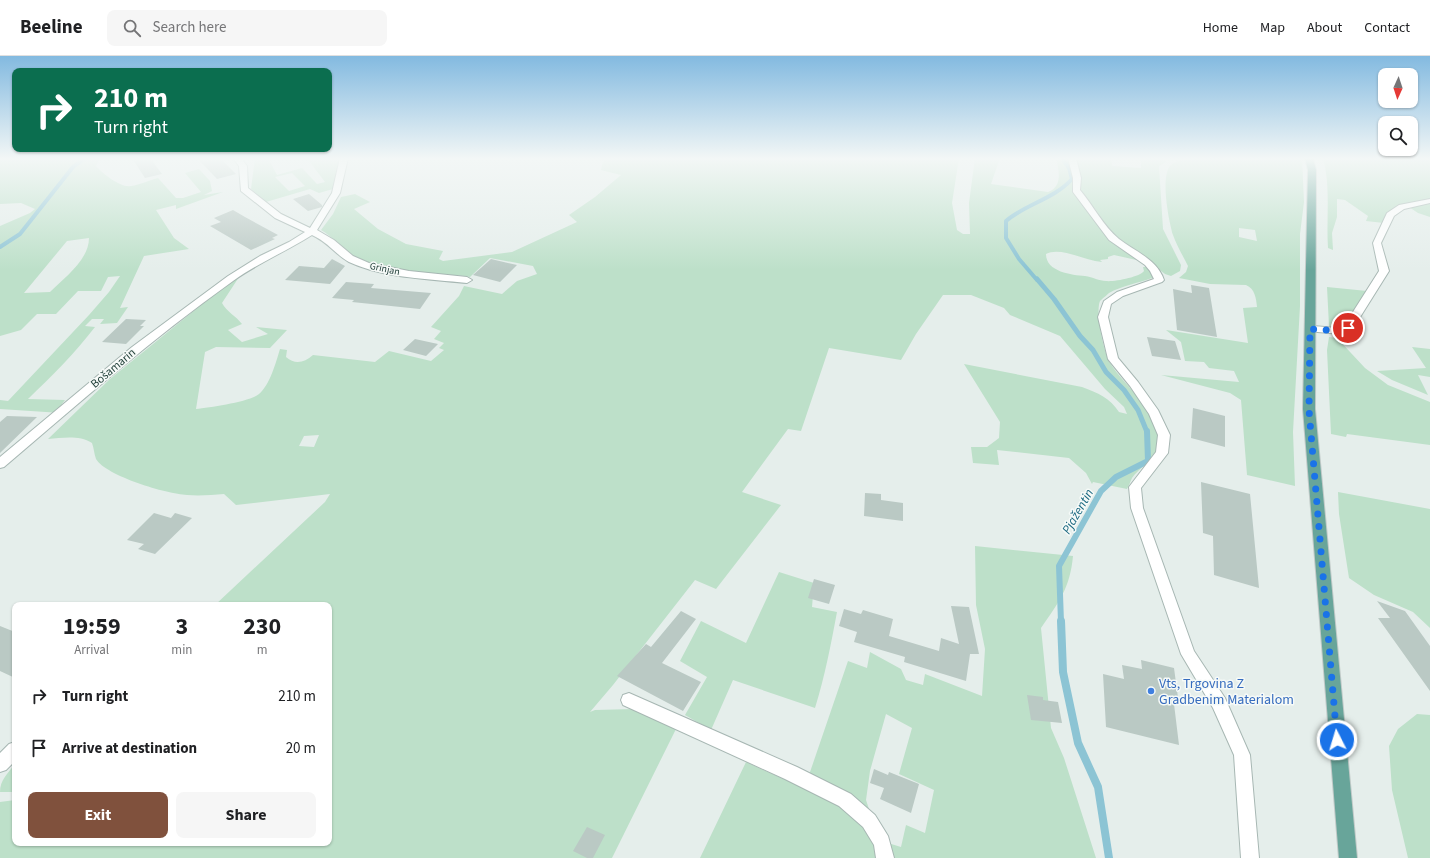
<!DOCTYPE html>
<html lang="en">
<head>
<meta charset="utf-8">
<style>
  :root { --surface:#fff; --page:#f6f6f6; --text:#202124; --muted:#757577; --line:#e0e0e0; --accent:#80513d }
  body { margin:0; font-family:"Source Sans 3",sans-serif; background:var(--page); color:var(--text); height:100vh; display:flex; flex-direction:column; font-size:15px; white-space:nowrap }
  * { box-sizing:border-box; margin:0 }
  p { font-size:13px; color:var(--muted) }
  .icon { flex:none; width:22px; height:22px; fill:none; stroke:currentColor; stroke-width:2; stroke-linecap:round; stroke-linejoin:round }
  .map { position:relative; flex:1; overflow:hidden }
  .drawer { position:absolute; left:12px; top:546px; width:320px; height:244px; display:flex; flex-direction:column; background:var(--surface); border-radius:8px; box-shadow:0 1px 3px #0004 }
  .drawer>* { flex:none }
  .banner { position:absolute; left:12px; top:12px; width:320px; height:84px; border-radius:8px; box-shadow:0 1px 3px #0004; background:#0b6e4f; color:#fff; overflow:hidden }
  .needle { width:26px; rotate:183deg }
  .tools { position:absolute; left:1378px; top:12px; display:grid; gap:8px }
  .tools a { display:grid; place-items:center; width:40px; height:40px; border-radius:8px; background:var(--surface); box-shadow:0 1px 3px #0004; font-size:20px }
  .pin { position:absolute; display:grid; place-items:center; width:34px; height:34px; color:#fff; margin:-17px; border:2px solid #fff; border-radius:50%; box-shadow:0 1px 4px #0007 }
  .me { position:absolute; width:44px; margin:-22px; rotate:355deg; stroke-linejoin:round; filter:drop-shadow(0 0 3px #0008) }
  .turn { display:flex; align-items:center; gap:14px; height:84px; padding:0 16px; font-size:18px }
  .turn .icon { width:52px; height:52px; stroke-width:2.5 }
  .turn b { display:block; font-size:28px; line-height:34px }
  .eta { display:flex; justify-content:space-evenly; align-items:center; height:68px; text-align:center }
  .eta b { font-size:24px; font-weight:700; line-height:28px }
  .action { display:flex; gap:8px; margin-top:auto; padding:8px 16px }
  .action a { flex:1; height:46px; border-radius:8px; background:var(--accent); color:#fff; font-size:16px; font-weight:700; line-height:46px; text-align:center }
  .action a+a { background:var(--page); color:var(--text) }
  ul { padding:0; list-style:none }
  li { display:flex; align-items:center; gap:12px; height:52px; padding:0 16px }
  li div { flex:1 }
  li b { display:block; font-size:15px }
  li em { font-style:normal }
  header { display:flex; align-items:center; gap:24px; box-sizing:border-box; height:56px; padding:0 20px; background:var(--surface); border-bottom:1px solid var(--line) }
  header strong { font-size:19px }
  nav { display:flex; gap:22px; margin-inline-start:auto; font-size:14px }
  .search { width:280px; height:36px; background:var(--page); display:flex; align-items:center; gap:10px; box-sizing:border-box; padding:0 14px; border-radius:8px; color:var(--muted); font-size:15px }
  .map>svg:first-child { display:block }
  .green { fill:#bde0c9; fill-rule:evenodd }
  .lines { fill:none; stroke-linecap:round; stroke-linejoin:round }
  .stream-far3 { stroke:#8cc4d4; stroke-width:4 }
  .stream-far2 { stroke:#8cc4d4; stroke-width:5 }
  .stream-far1 { stroke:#8cc4d4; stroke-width:6 }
  .stream { stroke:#8cc4d4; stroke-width:8 }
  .building { fill:#bac9c4 }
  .minor-casing { stroke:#a7b7b3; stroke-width:2 }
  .major-casing { stroke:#c1cac8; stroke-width:2 }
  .minor { fill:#fff; fill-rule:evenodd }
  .major { fill:#68a59a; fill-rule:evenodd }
  .route { stroke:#1a73e8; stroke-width:7; stroke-dasharray:0 12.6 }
  .shop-dot { fill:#3f7fe0; stroke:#f6faf8; stroke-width:1.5 }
  .labels { text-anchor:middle; stroke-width:3; stroke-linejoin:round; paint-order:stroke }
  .far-street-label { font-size:10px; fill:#23413b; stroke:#f6faf8 }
  .street-label { font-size:12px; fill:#23413b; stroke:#f6faf8 }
  .water-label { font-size:13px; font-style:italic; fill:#1a6880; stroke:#f6faf8 }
  .near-shop-label { font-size:14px; fill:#366cbe; stroke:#f6faf8; text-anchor:start }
</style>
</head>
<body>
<header>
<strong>Beeline</strong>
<div class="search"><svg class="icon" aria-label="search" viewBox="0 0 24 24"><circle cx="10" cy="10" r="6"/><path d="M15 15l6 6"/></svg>Search here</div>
<nav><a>Home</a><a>Map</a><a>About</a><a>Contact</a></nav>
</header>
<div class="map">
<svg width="1430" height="802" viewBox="0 0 1430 802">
  <rect width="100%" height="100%" fill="#e5eeeb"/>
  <!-- green -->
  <path class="green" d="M0,102H100L96,110C103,118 121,132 131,130C140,129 149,124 158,122L176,142H183L201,136L185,117L199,113L210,125L212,135L204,139L223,136L176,153V149L156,154L174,182L189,193L144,200L120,252L128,251L117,267L100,268L104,263H92L85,270L95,271C75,297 52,320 28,343L65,344L62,348L64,353L61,357L0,353V344L8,345L89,259L109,236L120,220L108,221L101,235H78L56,258H37L21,274L0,280V170L30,157L35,153L21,147L0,148ZM89,182C89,204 64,222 50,236L24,237L67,185Z
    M255,102H268L277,119L302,112L317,128L325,126L307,102H340L333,133L319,137L310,133L266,146L251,133ZM292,117L305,130L289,135L275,121Z
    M589,102H959L952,147L957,174L963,178H970L969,147L975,102H1000L991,128L1048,136C1063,131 1059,114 1056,102H1069L1073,110L1072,133L1075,139L1088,152L1097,166L1141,205L1114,199L1108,201V203L1100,204L1102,206C1086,205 1060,190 1046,198C1046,216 1072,219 1085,220C1093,221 1099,225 1106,225C1114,226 1140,221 1144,215L1143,211H1148L1154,218L1152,222C1139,227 1121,230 1109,237C1107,239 1102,243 1100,245C1095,257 1104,297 1110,307C1126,333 1162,355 1158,389C1156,403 1139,412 1132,422C1130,426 1129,430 1127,433L1093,426L1092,428L1086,417L1069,402L997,394L999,409L973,407L971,391H987L999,382L1000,366L964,308L1082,331C1098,337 1110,342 1119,356L1127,358L1124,351L1105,333L1060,280L1010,259L1004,252L971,239H943L916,278L901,304L829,292L801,375L788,373L742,436L781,449L716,533L695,524L613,629L590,656L595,654L634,653L676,673L612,802H0V746L15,744V787H329V549H215L325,446L330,438L236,449L224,438C212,439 199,440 187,439C167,438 106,420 96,403C94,398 94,392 92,387C79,379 63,382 48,383L110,323L228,227L241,218L222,247C227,256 236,260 242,268L228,274L242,286L268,278L256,271L287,274L270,292L216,291L205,296L196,353C211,351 249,346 259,338C270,329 276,306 280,293L287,294L286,301C295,309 304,307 313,299L375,306L389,295L431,305L444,294L439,292L444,287L434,283L441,275L431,271L459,240L464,230L502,238L517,225L537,218L533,210L490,202L470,221L466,220C433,217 391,216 360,203C345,197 335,182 321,174L333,158L341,141L355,138L370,146L354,153L378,173L406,188L443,195L439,203L443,205L512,196L577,166L569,159L595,141L621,119L601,114L602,109L604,105ZM319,379L314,391L299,390L304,380Z
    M1075,102H1111L1112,110L1141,112V102H1162V104L1167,105L1159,110L1163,173L1181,209L1180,215L1171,220L1165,218L1115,180L1107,172L1096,154L1079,134L1080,117Z
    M1209,102H1237L1249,105L1260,102H1302L1304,146L1300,178V250L1293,376L1295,430L1247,419L1241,344L1230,337L1161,319L1239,326L1234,315L1209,312L1204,306L1185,305L1181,286L1166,274L1248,287L1243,252L1257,251C1256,242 1255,233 1246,229L1210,228L1179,222L1186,216L1188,210C1183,200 1177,190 1173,179C1169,166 1159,117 1172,108C1181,102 1198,103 1209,102ZM1239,172L1255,174L1257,185L1239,181Z
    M1323,102H1430V143C1408,150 1394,142 1384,167L1366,165L1368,160L1345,144L1337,143V161L1332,177L1333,194L1328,192C1326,162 1331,131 1323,102Z
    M1430,147V161L1418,157L1409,151Z
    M1327,231L1367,235L1344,271L1330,272L1329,270Z
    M1329,281L1337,282L1365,312L1388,329L1430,346V389L1347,378L1346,381L1331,378L1327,294Z
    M1412,291L1430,293V321L1418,319L1428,339L1392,324L1377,315L1426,312Z
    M1338,436L1430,453V572L1413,556L1374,539L1349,522L1339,458Z
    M975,490L1073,500C1070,532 1059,546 1041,572L1051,672L1064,702L1096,802H891L888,787L901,791L906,769L925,777L934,734L899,718L912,672L886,658L870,715L866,744L871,759L809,719L848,605L867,612L870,596L901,613L906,624L923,629L925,618L982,640L985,593L976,549Z
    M779,516L814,527L812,551L837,556C831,588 825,620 815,652L733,624L711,674L685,659L707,621L680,605L701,565L746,587Z
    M1417,658L1430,659V802H1408L1392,734L1389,690L1398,673Z
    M746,706L808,734L849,756L877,785L879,802H700Z
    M15,708V736H0C0,724 8,717 15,708Z"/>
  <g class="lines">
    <!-- stream-far3 -->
    <path class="stream-far3" d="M0,191L20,178L73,111L85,102
      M1037,224L1019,203L1006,182V165C1026,148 1054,143 1072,123L1069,112L1062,102"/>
    <!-- stream-far2 -->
    <path class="stream-far2" d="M1037,223L1054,243L1080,280L1093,294L1106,316L1124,334L1138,354L1147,376"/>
    <!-- stream-far1 -->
    <path class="stream-far1" d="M1061,566L1059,510L1101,435L1116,421L1148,405L1147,375"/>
    <!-- stream -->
    <path class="stream" d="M1061,565L1063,616L1078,687L1098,731L1109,802"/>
  </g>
  <!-- building -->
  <path class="building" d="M132,102H150L162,118L145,122Z
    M197,102H220L236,118L217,123Z
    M309,138L322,149V151L308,155L293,143Z
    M233,154L245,161L278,179L272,182L275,183L251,194L210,170L221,166L214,162Z
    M332,203L345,210L330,228L285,224L299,210L324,212Z
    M491,203L517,209L500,226L473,219Z
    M346,226L374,228L371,232L431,237L420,253L352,246L354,244L332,242Z
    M1191,229L1209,232L1217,281L1177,274L1173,233L1192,237Z
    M126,263L146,264L140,270H144L126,288L102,286Z
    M1147,281L1175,285L1181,304L1152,300Z
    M415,283L438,288L426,300L403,294Z
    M1193,352L1225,360V391L1191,382Z
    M7,360L37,361L0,397V366Z
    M1201,426L1250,438L1259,532L1214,519L1213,480L1203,477Z
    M865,437L881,438V444L903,447V465L864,460Z
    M154,457L171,462L175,457L192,462L155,498L138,493L144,488L127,484Z
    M814,523L835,529L829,548L808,542Z
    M1377,545L1405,555L1430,590V635L1378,562H1390Z
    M951,550L969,551L979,598H970L966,625L904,606L905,601L854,586L857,576L839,570L844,553L861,558L863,554L893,563L889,580L939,595L941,582L959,588Z
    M681,555L696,563L662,607L701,626L683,655L617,620L646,588L651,591Z
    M0,570L15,576V622L0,615Z
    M1141,604L1174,612L1179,649L1174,648L1179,689L1106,671L1103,618L1124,623L1122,609L1142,613Z
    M1027,639L1043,641V644L1058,646L1062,667L1031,664Z
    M874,713L888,719L889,716L919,728L911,757L880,743L884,732L870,727Z
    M587,771L605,779L593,802H587L573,795Z"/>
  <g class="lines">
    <defs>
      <path id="minor" d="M233,102H241L247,110L248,132L281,158L310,172L332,137L340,102H348L340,137L317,174L334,184L353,200L369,207L409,215L467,221L472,224L467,227C430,223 383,222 349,206C336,199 328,186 312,179C287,195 258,207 233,225C153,282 79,347 4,411L0,412V401L132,291L228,220L260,200L289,186L305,176L275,162L241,135L239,110Z
        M1068,102H1076L1081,122L1080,134C1093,149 1103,170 1119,183C1134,195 1157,203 1164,224L1162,226L1123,240L1111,248L1108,261L1118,302L1138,326L1158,354L1170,379L1168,397L1141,432L1143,452L1194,595L1225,642L1250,699L1259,802H1241L1234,699L1213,652L1181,598L1131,452L1129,431L1156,396L1158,379L1149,358L1130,330L1108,303L1098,261L1104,245L1117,236L1154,223L1150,215L1145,209L1109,184L1073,136V122Z
        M1430,143V147L1404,153L1394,160L1381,187L1389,215L1352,274L1341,278L1306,275L1305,273C1312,266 1334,275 1344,270L1379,215L1373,187L1387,157L1399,149Z
        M629,637L797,711L851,738L875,759L888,780L894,802H876L874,789L863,771L839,750L785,723L623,649L621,644L623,639Z
        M15,686V705L6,714L0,716V697L9,688Z"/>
      <path id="major" d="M1305,102H1313L1316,114L1315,353L1357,802H1339L1303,353L1308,114Z"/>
    </defs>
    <!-- minor casing -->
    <use href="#minor" class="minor-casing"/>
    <!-- major casing -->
    <use href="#major" class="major-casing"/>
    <!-- minor -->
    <use href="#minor" class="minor"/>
    <!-- major -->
    <use href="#major" class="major"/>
  </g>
  <!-- sky -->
  <linearGradient id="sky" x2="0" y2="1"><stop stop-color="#83bae0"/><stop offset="0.48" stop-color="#f3f7f6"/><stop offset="1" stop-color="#f3f7f6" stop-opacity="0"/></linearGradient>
  <rect width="1430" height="214" fill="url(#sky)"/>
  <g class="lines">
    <!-- route -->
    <path class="route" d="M1337,684L1309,354L1310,273L1341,275L1348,272"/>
  </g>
  <!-- markers -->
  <circle class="shop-dot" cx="1151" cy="635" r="4"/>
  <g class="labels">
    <!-- far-street labels -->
    <g class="far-street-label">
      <text transform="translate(385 212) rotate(12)" y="4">Grinjan</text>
    </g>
    <!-- street labels -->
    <g class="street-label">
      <text transform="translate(113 312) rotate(-40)" y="4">Bošamarin</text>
    </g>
    <!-- water labels -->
    <g class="water-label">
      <text transform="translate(1077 455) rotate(-60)" y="5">Pjažentin</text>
    </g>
    <!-- near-shop labels -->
    <g class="near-shop-label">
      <text x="1159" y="632">Vts, Trgovina Z<tspan x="1159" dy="16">Gradbenim Materialom</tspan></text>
    </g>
  </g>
</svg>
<div class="tools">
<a><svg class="needle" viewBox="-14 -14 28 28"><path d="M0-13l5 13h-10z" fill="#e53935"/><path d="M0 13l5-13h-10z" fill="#757577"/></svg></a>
<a><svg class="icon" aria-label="search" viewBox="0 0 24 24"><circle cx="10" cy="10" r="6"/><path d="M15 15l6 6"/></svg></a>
</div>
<div class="pin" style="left:1348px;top:272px;background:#d93025"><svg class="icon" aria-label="arrive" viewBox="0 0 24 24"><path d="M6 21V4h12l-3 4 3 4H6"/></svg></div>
<svg class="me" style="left:1337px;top:684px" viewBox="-20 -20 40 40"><circle r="17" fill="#1a73e8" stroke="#fff" stroke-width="3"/><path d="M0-11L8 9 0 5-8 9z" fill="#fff"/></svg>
<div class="banner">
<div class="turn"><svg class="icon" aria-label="right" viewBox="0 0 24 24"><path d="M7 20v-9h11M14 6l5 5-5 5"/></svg><div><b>210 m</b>Turn right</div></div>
</div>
<section class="drawer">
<div class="eta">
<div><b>19:59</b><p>Arrival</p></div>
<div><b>3</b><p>min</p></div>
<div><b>230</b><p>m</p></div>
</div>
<ul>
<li><svg class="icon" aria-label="right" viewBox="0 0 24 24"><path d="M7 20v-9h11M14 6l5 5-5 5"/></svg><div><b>Turn right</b></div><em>210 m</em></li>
<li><svg class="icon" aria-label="arrive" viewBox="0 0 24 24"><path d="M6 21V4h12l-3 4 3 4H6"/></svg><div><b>Arrive at destination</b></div><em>20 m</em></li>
</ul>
<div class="action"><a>Exit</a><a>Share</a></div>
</section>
</div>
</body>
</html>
